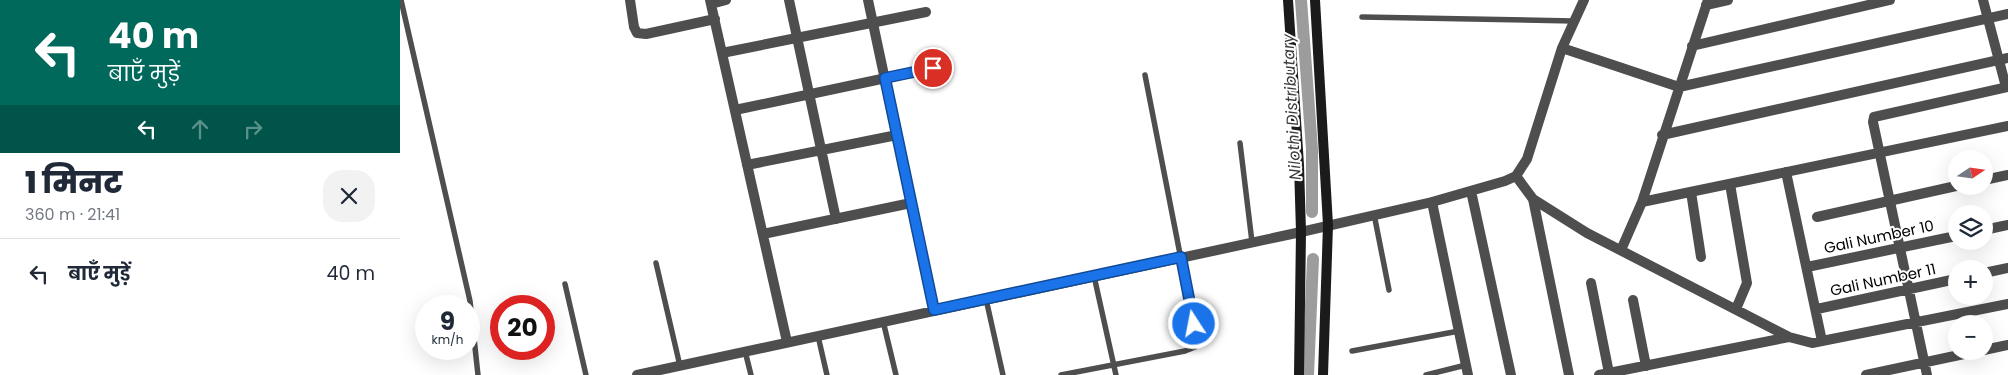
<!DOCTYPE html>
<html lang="hi">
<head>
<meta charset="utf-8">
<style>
  :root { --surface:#fff; --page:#f2f2f3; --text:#1f2937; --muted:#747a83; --line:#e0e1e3 }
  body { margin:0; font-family:Poppins,"Noto Sans Devanagari",sans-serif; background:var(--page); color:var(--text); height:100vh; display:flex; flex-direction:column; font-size:19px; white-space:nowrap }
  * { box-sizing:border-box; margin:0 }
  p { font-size:16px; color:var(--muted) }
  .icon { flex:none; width:28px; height:28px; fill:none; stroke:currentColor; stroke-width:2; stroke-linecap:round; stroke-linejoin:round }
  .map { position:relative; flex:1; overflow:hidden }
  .panel { display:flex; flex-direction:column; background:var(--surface); width:400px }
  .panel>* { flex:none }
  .hud { background:#00695c; color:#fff; overflow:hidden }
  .needle { width:32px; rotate:77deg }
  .tools { position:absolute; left:1548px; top:150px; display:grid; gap:10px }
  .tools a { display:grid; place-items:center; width:45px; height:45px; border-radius:50%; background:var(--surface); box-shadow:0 5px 20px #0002; font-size:25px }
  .speed { position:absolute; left:15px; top:295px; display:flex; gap:10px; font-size:25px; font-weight:700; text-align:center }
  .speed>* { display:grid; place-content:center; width:65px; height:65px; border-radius:50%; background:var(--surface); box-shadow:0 5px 20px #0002; line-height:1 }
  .speed small { font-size:12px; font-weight:400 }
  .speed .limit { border:8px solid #d22; background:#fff; color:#111 }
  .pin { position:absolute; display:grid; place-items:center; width:42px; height:42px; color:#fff; margin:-21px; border:2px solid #fff; border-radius:50%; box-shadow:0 1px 5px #0007 }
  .me { position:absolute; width:55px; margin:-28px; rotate:349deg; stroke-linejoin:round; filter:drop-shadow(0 0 4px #0008) }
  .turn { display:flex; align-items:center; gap:18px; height:105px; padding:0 25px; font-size:22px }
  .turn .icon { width:65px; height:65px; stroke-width:2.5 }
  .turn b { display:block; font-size:35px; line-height:42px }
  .lanes { display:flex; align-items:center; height:48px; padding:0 25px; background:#0003; justify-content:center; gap:25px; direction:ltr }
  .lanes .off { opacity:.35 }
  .round { display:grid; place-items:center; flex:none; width:52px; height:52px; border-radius:20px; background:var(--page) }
  .head { display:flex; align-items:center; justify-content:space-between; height:85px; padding:0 25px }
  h1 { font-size:30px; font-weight:800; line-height:38px }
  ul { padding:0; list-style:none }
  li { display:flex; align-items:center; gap:15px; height:70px; padding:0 25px; border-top:1px solid var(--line) }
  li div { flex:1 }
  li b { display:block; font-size:19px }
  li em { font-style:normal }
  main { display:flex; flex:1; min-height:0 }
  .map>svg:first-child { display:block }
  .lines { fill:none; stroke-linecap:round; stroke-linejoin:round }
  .canal { stroke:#9c9c9c; stroke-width:12 }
  .lane { stroke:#4e4e4e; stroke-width:5.5 }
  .street { stroke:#4e4e4e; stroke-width:10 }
  .secondary { stroke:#1b1b1b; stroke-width:10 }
  .route-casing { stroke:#114b97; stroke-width:12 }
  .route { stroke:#1a73e8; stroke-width:9 }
  .labels { text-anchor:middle; stroke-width:4; stroke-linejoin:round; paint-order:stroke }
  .street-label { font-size:15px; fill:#000; stroke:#fff }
  .water-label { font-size:16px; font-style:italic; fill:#3d3d3d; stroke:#fff }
</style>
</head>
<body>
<main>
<section class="panel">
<div class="hud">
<div class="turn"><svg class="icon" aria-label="left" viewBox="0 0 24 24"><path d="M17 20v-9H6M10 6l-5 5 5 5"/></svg><div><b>40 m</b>बाएँ मुड़ें</div></div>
<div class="lanes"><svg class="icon" aria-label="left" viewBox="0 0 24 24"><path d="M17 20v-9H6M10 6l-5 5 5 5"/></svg><svg class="icon off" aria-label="ahead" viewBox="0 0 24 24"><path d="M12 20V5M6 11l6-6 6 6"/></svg><svg class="icon off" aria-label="right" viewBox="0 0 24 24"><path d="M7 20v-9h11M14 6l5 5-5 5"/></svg></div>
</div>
<div class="head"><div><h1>1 मिनट</h1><p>360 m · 21:41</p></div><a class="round"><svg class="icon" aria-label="close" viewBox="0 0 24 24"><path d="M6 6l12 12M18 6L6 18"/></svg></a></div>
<ul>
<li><svg class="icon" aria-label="left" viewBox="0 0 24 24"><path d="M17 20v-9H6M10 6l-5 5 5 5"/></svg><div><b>बाएँ मुड़ें</b></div><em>40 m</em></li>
</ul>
</section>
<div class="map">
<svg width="1608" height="375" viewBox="0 0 1608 375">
  <rect width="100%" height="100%" fill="#fff"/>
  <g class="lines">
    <!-- canal -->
    <path class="canal" d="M901,0L912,149V212
      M908,375L913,259"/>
    <!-- lane -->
    <path class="lane" d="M1,0L70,301L78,375
      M962,17L1174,21
      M840,143L852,242
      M974,214L989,290
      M256,263L280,366
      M694,276L716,375
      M165,284L186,375
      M586,299L603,375
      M483,321L496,375
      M418,336L427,375
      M345,351L351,375
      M952,351L1059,331
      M661,375L785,351L795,347L797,341L745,75
      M1026,375L1066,365"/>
    <!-- street -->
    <path class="street" d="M230,0L234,27L237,33L246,34L315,19
      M310,0L387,342
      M389,0L436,219
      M468,0L534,310
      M1583,0L1606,87
      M311,4L326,0
      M1306,5L1328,0
      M1292,46L1490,0
      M1162,48L1279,87L1608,14
      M322,53L526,12
      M335,110L533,68
      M1262,135L1608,58
      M347,165L497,135
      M1386,172L1422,341
      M1116,176L1133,199L1169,375
      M1584,180L1608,175
      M1330,184L1347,283L1336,309
      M1071,191L1111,375
      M1291,192L1301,257
      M1133,199L1187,233L1389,337L1412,343L1608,304
      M1032,202L1068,375
      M1242,202L1608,126
      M1417,217L1556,186
      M1584,230L1608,225
      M363,234L511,203
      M1221,250L1242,202L1308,0
      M1407,267L1556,236
      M1584,273L1608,268
      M1191,283L1209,373
      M1233,300L1246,366
      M1417,309L1556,279
      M1584,350L1608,345
      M237,375L901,232L1032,202L1105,181L1116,176L1127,159L1162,48L1184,0
      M1199,375L1389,337
      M1466,375L1578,351
      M1527,375L1473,122L1474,117L1608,87"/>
    <!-- secondary -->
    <path class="secondary" d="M888,0L899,165L901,232L899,375
      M915,0L928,225L923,375"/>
  </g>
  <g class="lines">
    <defs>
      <path id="route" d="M533,68L485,78L534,310L781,257L794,324"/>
    </defs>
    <!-- route casing -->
    <use href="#route" class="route-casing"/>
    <!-- route -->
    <use href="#route" class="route"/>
  </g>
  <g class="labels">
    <!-- street labels -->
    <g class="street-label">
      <text transform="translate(1479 237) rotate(-12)" y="5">Gali Number 10</text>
      <text transform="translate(1483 280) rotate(-12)" y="5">Gali Number 11</text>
    </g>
    <!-- water labels -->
    <g class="water-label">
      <text transform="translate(891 107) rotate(-93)" y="6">Nilothi Distributary</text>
    </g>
  </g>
</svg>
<div class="tools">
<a><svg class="needle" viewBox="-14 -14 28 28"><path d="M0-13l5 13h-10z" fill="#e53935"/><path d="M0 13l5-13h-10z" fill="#747a83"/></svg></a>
<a><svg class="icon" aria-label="layers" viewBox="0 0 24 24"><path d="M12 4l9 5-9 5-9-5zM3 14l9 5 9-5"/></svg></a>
<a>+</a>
<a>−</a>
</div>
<div class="speed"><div>9<small>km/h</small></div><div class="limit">20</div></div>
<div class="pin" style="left:533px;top:68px;background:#d93025"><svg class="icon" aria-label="arrive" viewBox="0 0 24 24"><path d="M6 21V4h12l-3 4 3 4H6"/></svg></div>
<svg class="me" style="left:794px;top:324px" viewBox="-20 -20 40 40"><circle r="17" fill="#1a73e8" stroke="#fff" stroke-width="3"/><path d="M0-11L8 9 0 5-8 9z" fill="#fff"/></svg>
</div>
</main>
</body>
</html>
